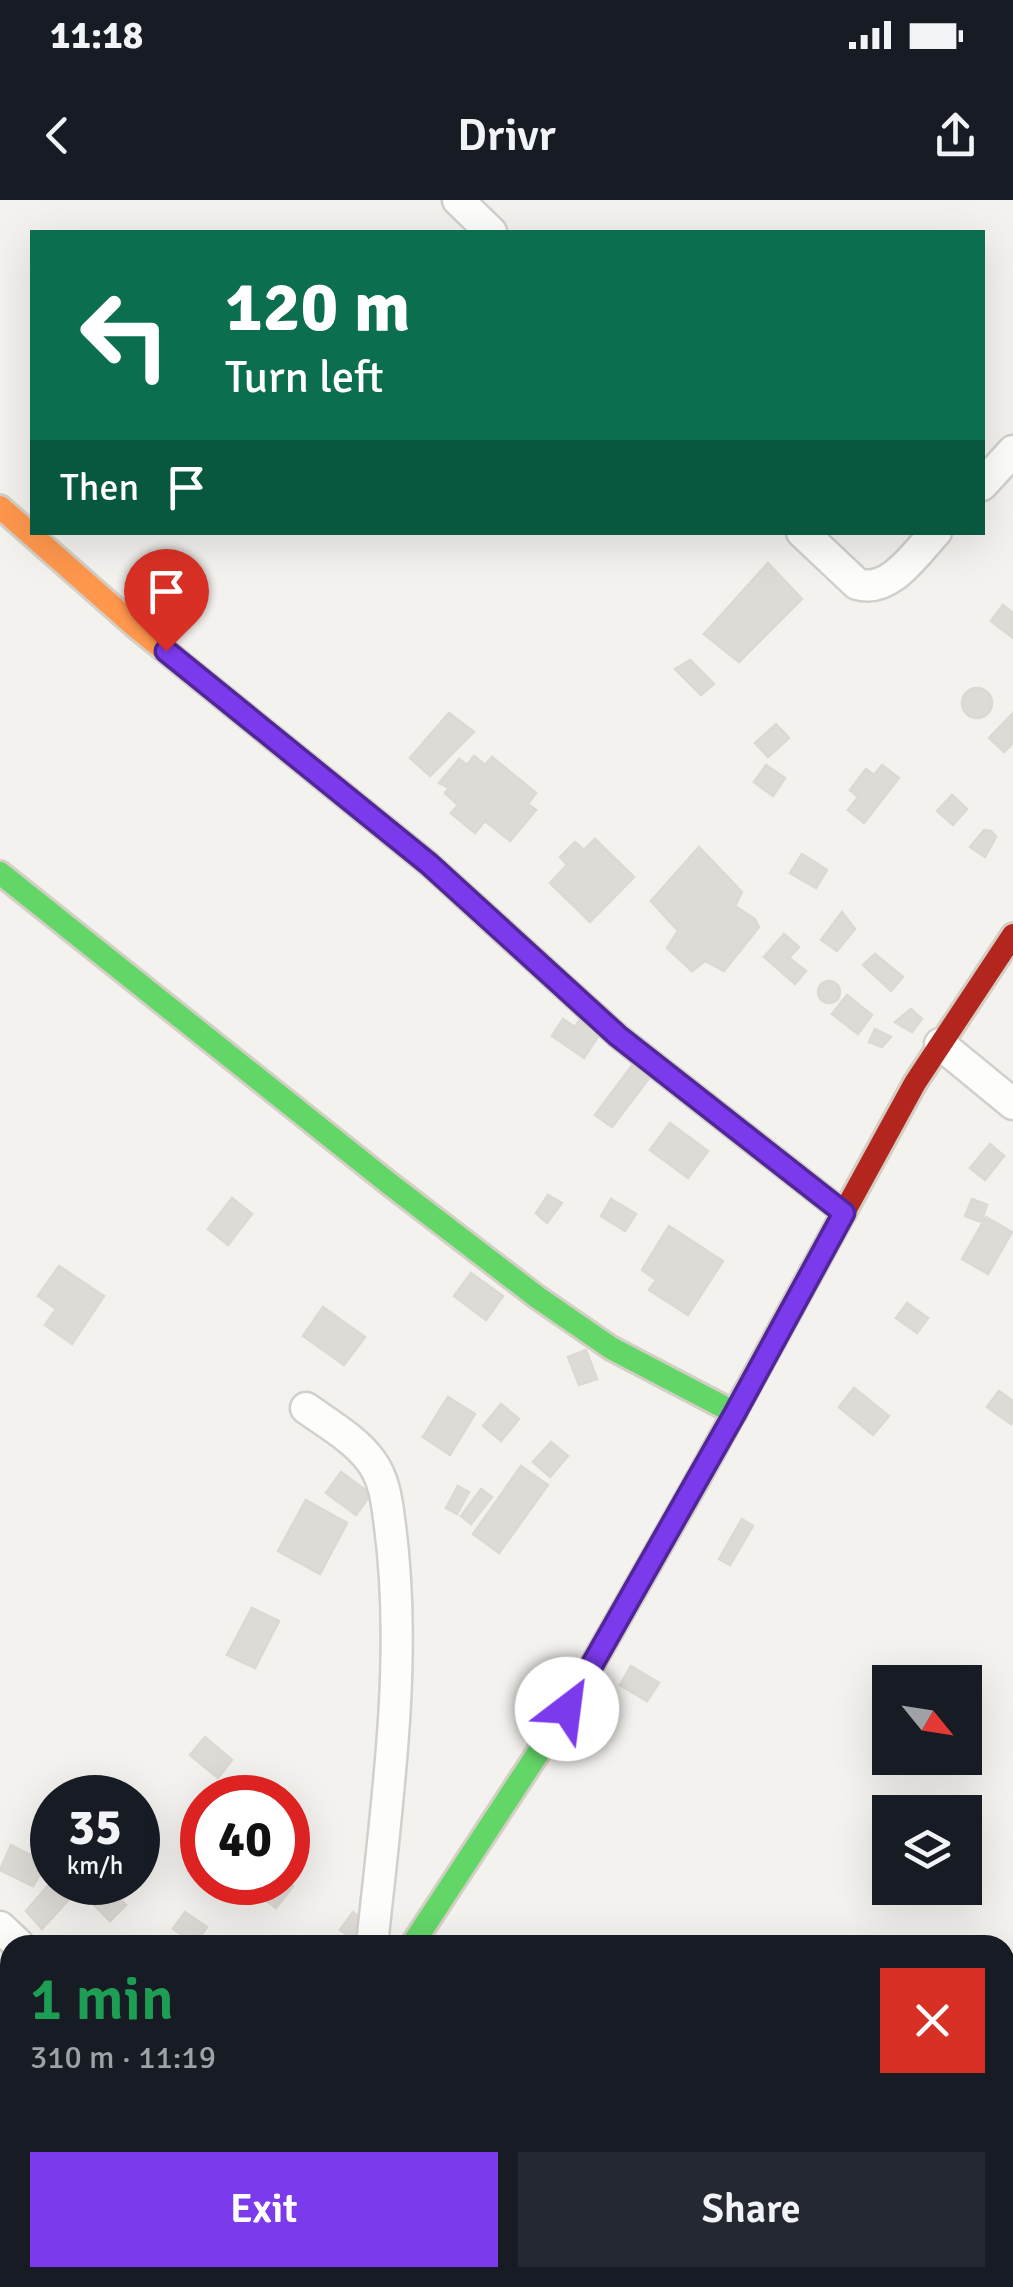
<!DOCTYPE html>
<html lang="en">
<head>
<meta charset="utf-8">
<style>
  :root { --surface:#171b24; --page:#242831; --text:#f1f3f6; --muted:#9ea1a6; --accent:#7c3aed }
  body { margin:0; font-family:Signika,sans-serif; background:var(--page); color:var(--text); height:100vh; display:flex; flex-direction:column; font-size:38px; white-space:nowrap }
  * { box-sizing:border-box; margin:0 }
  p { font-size:32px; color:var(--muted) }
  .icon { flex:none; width:55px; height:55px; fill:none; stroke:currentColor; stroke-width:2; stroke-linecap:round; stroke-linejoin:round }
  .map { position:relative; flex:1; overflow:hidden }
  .details { position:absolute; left:0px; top:1735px; width:1015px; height:352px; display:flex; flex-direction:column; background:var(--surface); border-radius:30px 30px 0 0; box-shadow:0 10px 40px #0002 }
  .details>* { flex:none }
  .hud { position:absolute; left:30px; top:30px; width:955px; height:305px; border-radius:0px; box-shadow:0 10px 40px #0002; background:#0b6e4f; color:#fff; overflow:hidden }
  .needle { width:65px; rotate:120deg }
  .buttons { position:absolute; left:872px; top:1465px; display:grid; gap:20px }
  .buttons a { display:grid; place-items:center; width:110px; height:110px; border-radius:0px; background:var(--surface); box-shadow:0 10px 40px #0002; font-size:50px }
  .speed { position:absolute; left:30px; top:1575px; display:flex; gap:20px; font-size:50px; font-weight:700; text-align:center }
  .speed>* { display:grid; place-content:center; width:130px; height:130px; border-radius:50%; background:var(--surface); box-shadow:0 10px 40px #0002; line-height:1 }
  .speed small { font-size:25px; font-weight:400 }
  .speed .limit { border:15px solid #d22; background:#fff; color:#111 }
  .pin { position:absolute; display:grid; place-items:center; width:85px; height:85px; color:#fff; margin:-102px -42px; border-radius:50% 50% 50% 0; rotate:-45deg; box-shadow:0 0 10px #0007 }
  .pin .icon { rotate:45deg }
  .me { position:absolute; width:110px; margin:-55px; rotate:30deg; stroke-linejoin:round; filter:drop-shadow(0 0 8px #0008) }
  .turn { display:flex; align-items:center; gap:35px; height:210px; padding:0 30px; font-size:45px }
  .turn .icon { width:130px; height:130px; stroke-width:2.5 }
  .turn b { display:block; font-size:70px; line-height:85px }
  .then { display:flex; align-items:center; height:95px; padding:0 30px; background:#0003; gap:20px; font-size:38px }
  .round { display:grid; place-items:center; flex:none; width:105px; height:105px; border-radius:0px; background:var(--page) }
  .head { display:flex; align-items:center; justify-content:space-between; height:170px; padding:0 30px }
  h1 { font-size:60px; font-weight:600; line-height:75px; color:#1e9e55 }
  .button { display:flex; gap:20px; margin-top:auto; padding:20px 30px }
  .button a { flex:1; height:115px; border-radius:0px; background:var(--accent); color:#fff; font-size:40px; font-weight:600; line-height:115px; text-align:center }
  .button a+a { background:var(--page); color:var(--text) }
  .status { display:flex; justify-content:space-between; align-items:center; height:70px; padding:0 50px; background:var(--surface); direction:ltr }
  .status svg { height:28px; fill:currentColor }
  header { display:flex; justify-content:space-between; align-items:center; height:130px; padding:0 30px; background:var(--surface); font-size:45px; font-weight:600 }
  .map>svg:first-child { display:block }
  .building { fill:#dedbd6; stroke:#dcd9d4; stroke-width:2.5 }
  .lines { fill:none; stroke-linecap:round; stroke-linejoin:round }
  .street-casing { stroke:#d2d0cb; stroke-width:35 }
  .fast-casing { stroke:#d3cfc5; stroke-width:28 }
  .slow-casing { stroke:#d3cfc5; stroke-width:28 }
  .jam-casing { stroke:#d3cfc5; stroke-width:28 }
  .path { stroke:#d3d2cc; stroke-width:6; stroke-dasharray:5 5; stroke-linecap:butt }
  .street { stroke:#fdfdfc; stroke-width:30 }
  .fast { stroke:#63d668; stroke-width:22 }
  .slow { stroke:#ff974d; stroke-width:22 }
  .jam { stroke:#b3261e; stroke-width:22 }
  .route-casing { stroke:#51269a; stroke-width:25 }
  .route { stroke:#7c3aed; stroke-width:18 }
</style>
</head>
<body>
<div class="status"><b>11:18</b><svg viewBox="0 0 49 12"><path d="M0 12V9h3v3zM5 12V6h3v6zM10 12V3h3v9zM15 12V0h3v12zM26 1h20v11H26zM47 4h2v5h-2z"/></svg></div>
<header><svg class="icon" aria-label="back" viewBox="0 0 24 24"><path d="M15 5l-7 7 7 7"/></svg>Drivr<svg class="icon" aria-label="share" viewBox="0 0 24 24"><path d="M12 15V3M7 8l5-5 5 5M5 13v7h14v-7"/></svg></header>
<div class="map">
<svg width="1013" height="2087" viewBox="0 0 1013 2087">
  <rect width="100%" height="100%" fill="#f4f2ee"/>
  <!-- building -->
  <path class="building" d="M768,363L802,399L739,462L704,434Z
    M1003,405L1013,413V438L991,421Z
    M690,460L714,484L701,495L675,469Z
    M962 503a15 15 0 1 1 30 0a15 15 0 1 1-30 0Z
    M449,513L474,532L430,576L410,558Z
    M1012,514L1013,543L1004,552L989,538Z
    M776,524L789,538L768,557L755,543Z
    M474,556L485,565L492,557L536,593L528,604L536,610L510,641L485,621L475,633L451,613L458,605L445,593L449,588L439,583L459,559L467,565Z
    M766,565L785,578L773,596L754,582Z
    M882,565L899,578L864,623L848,610L858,597L850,590L866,569L874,575Z
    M952,595L967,609L953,625L937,611Z
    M984,630L991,631L996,637L985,657L970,647Z
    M595,639L634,677L590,722L550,683L567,665L560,657L575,642L584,650Z
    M699,647L742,692L735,706L755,719L759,727L724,771L705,761L692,771L667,748L678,731L651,701Z
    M802,654L827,670L816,688L790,673Z
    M842,712L855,729L837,751L821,740Z
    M784,734L799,747L789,758L806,771L795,784L764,757Z
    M875,754L903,777L891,791L863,765Z
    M818 792a11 11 0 1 1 22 0a11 11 0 1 1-22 0Z
    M847,795L872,815L858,834L832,814Z
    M911,809L922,819L912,832L895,822Z
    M581,818L601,832L584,858L552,836L563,819L575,827Z
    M875,829L891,837L882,847L869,842Z
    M633,864L650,877L612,927L595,915Z
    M670,923L708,951L688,978L650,950Z
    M990,944L1004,956L985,980L970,968Z
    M548,995L562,1003L547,1023L536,1013Z
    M232,998L252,1014L228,1045L208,1029Z
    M611,999L636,1014L625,1031L601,1016Z
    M972,999L987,1005L981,1022L965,1016Z
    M986,1017L1012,1032L988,1074L962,1059Z
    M669,1026L723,1061L688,1115L649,1090L656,1080L642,1070Z
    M59,1066L104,1096L72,1144L45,1125L56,1109L38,1096Z
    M471,1073L503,1096L486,1120L454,1096Z
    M907,1103L928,1118L917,1133L896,1118Z
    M323,1107L365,1137L344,1165L303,1136Z
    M586,1150L597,1179L579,1185L568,1157Z
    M854,1188L889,1216L873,1235L839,1207Z
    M999,1191L1013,1201V1222L1011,1224L987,1207Z
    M448,1197L475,1214L450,1255L423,1237Z
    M501,1204L519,1219L501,1241L483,1226Z
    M551,1242L568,1256L550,1277L533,1262Z
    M521,1266L548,1285L499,1353L473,1334Z
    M341,1272L371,1294L356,1315L326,1293Z
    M458,1286L469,1292L457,1314L446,1308Z
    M481,1289L492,1297L471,1324L461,1316Z
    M306,1300L347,1323L320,1374L278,1351Z
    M742,1319L753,1326L730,1365L719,1359Z
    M252,1408L279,1421L255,1468L227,1455Z
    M631,1466L659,1483L647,1501L620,1485Z
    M205,1537L232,1560L218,1578L190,1555Z
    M288,1644L303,1656L288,1677Z
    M11,1645L46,1663L33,1686L0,1670Z
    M52,1681L58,1682L73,1695L42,1729L26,1711Z
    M85,1682H138V1683L121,1700L126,1705L110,1721L78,1689Z
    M242,1682H288L293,1686L276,1708Z
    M185,1712L207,1727L195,1744L173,1729Z
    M353,1712L367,1724L357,1741L340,1730Z"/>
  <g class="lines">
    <defs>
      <path id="street" d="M458,0L491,32
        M982,285L1013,251
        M802,332L857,384C890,394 915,354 936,332
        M940,844L1013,904
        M306,1208C328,1224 355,1239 371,1261C385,1280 387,1303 390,1326C408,1461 386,1610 372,1745
        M0,1727L19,1745
        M182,2087L188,2078"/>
      <path id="fast" d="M0,673L391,985L537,1097L611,1148L735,1213
        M574,796L618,836L844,1013
        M412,1745L567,1509L698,1279"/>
      <path id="slow" d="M0,307L136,427L429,664L574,796"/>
      <path id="jam" d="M698,1279L915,883L1013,735"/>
    </defs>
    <!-- street casing -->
    <use href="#street" class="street-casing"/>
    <!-- fast casing -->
    <use href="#fast" class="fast-casing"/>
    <!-- slow casing -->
    <use href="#slow" class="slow-casing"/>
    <!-- jam casing -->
    <use href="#jam" class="jam-casing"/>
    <!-- path -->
    <path class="path" d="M0,1938L10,1936"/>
    <!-- street -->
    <use href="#street" class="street"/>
    <!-- fast -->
    <use href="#fast" class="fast"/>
    <!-- slow -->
    <use href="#slow" class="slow"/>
    <!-- jam -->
    <use href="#jam" class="jam"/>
  </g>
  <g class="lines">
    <defs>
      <path id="route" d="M166,451L429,664L618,836L844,1013L735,1213L567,1509"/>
    </defs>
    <!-- route casing -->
    <use href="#route" class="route-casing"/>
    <!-- route -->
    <use href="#route" class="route"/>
  </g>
</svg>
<div class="buttons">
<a><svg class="needle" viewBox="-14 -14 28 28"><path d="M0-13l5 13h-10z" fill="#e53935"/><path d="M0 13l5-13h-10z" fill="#9ea1a6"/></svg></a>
<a><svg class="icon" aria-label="layers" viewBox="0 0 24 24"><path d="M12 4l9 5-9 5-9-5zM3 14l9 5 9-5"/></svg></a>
</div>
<div class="speed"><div>35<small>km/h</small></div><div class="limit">40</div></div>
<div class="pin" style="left:166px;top:451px;background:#d93025"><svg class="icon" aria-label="arrive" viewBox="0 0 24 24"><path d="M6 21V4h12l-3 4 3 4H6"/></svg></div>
<svg class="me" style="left:567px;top:1509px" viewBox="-20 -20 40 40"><circle r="19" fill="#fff"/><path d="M0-13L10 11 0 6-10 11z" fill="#7c3aed"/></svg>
<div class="hud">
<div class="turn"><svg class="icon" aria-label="left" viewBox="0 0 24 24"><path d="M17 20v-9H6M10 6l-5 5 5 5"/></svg><div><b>120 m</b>Turn left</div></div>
<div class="then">Then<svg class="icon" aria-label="arrive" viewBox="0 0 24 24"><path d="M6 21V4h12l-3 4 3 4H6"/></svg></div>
</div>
<section class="details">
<div class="head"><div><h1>1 min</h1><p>310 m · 11:19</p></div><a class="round" style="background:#d93025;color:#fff"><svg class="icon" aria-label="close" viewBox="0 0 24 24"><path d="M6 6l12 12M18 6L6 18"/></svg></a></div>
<div class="button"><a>Exit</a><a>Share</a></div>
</section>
</div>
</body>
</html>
